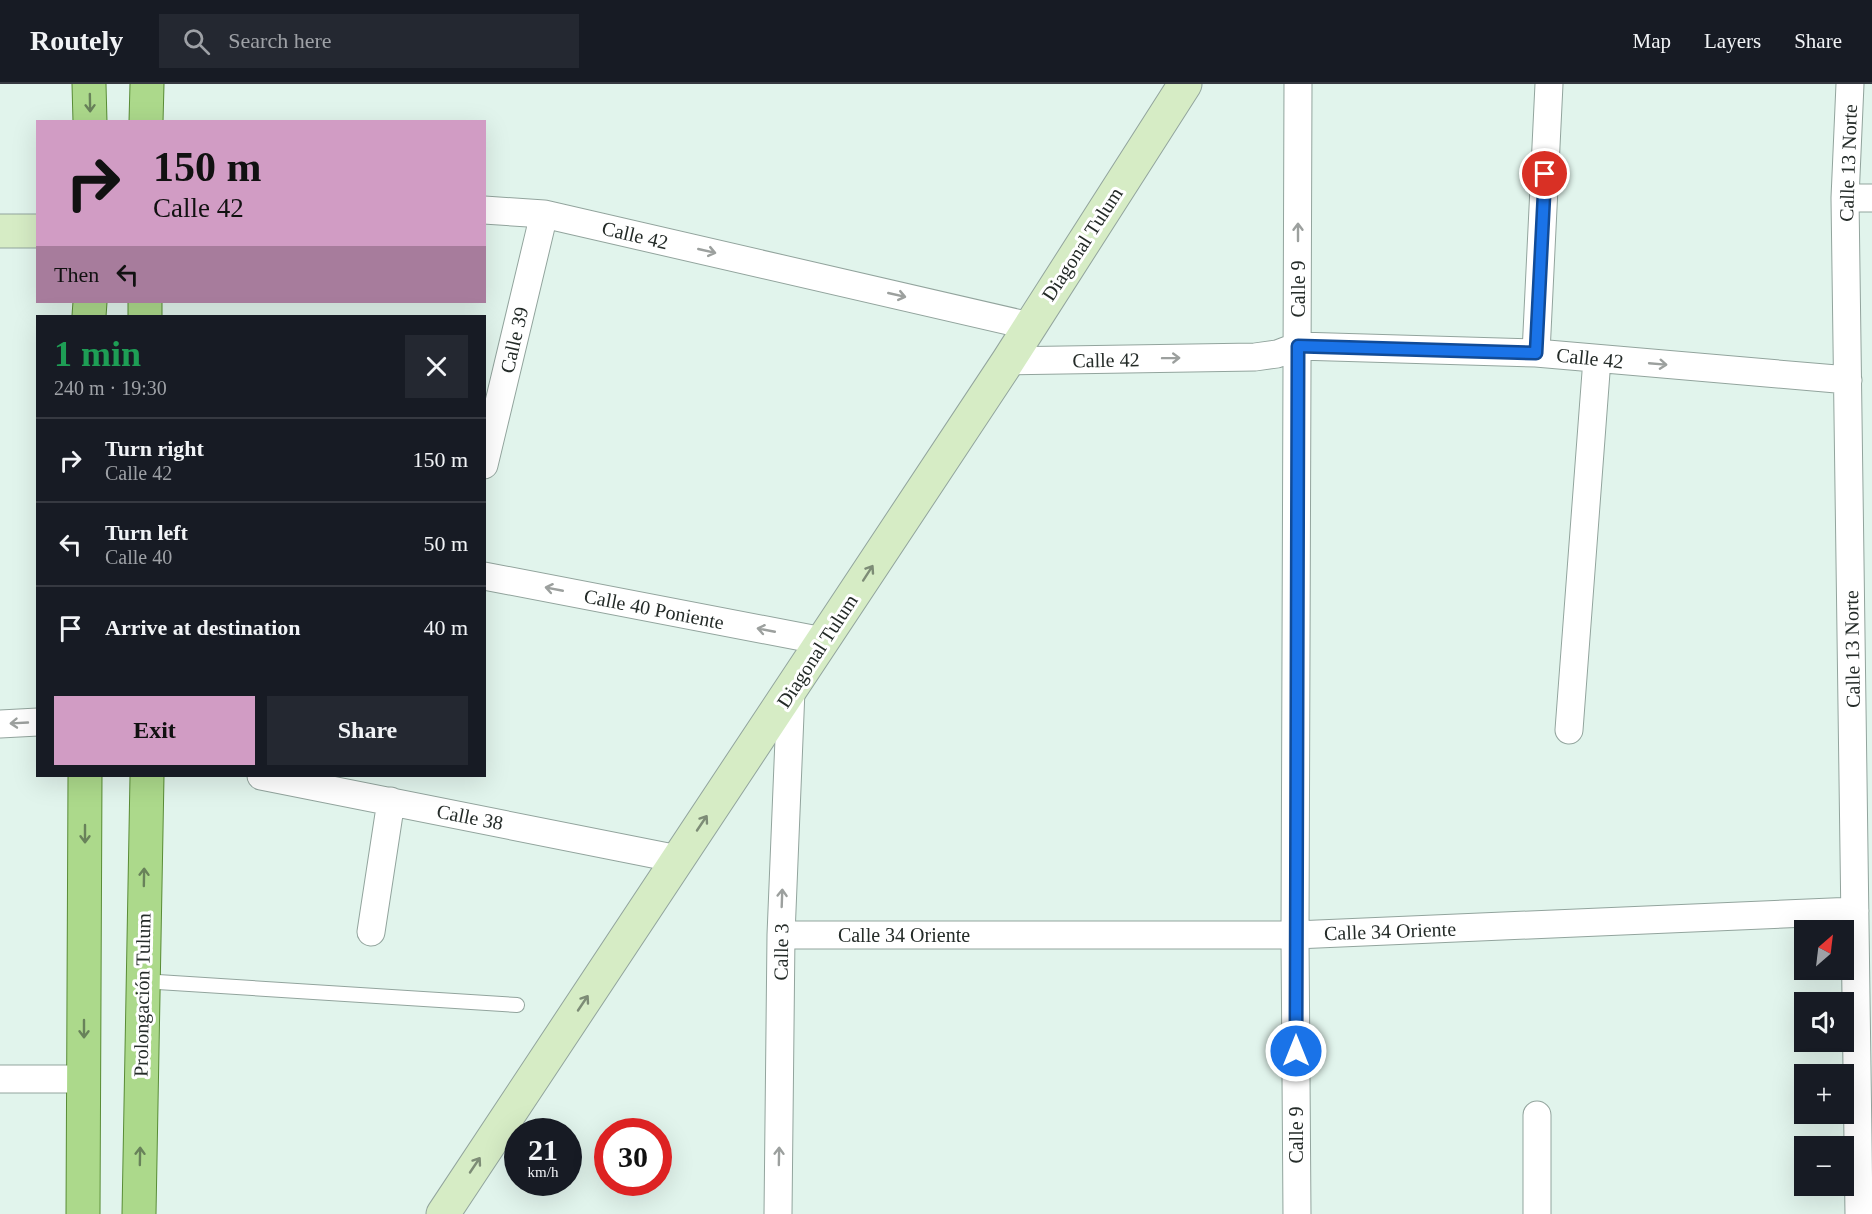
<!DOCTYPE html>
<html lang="en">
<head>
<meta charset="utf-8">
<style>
  :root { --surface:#171b24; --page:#242831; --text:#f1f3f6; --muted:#9ea1a6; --line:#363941; --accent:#d19cc4 }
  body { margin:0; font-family:Georgia,serif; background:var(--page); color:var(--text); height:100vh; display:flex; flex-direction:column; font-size:22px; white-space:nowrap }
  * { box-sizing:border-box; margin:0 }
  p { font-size:20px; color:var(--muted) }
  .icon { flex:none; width:33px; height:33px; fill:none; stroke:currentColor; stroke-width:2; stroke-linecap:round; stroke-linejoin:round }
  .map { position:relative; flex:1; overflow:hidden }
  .details { position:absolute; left:36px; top:231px; width:450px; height:462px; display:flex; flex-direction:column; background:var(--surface); border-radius:0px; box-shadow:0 6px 24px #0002 }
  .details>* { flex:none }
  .banner { position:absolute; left:36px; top:36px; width:450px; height:183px; border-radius:0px; box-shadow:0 6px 24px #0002; background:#d19cc4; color:#111; overflow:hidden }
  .needle { width:39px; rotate:28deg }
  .tools { position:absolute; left:1794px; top:836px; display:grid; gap:12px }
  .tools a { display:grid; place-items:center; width:60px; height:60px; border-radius:0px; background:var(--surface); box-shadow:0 6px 24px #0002; font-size:30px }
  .speed { position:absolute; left:504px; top:1034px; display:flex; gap:12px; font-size:30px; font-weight:700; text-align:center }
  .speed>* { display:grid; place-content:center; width:78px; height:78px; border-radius:50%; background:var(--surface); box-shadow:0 6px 24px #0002; line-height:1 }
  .speed small { font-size:15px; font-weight:400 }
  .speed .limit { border:9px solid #d22; background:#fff; color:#111 }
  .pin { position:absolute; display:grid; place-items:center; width:51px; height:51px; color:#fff; margin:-26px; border:3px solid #fff; border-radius:50%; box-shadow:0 2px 6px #0007 }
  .me { position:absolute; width:66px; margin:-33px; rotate:0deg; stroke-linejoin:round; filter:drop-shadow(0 0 4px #0008) }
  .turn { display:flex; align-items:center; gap:21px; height:126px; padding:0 18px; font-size:27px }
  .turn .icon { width:78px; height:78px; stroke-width:2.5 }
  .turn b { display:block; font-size:42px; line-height:51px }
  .then { display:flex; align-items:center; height:57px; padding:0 18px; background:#0003; gap:12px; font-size:22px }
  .round { display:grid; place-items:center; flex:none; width:63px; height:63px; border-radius:0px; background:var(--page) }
  .headline { display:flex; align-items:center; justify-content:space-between; height:102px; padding:0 18px }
  h1 { font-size:36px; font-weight:800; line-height:45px; color:#1e9e55 }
  .button { display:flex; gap:12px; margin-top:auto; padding:12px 18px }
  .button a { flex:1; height:69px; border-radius:0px; background:var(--accent); color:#111; font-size:24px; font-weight:800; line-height:69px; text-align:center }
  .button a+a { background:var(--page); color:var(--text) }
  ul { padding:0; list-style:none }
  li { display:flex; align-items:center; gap:18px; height:84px; padding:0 18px; border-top:2px solid var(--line) }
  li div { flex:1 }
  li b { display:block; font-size:22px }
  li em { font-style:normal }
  header { display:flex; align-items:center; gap:36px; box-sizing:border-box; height:84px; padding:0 30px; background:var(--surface); border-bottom:2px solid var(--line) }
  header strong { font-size:28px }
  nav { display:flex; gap:33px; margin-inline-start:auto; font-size:21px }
  .search { width:420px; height:54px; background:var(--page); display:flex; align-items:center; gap:15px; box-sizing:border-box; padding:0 21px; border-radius:0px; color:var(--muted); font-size:22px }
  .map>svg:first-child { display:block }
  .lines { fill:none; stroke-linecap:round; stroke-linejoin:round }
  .service-casing { stroke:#92a49d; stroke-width:16 }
  .minor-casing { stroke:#92a49d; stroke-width:29 }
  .secondary-casing { stroke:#92a49d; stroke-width:35 }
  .primary-casing { stroke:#598c36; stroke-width:35 }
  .service { stroke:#fff; stroke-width:14 }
  .minor { stroke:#fff; stroke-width:27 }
  .secondary { stroke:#d6ecc5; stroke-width:33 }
  .primary { stroke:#acd98b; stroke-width:33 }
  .oneway { stroke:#68825a }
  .oneway2 { stroke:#9ca09e }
  .oneway3 { stroke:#7d8c76 }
  .route-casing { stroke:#114b97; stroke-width:15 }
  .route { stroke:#1a73e8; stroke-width:10 }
  .labels { text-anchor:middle; stroke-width:6; stroke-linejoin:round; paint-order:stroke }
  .street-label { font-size:20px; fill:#242b28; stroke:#fff }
</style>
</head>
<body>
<header>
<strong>Routely</strong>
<div class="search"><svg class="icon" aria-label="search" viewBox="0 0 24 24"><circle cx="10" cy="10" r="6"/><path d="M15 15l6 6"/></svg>Search here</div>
<nav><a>Map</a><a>Layers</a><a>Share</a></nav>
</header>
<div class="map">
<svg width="1872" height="1130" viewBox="0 0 1872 1130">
  <rect width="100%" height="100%" fill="#e1f4ec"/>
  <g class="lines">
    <defs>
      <path id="service" d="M142,897L517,921"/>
      <path id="minor" d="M1850,0L1845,114L1859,1130
        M1845,114H1872
        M484,126L544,130L1030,242
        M1536,269L1549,0
        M1008,277L1255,273L1277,270L1298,262L1536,269L1848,296
        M484,381L544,130
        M484,492L823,557
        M0,640L38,638
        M1569,646L1597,275
        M261,692L678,775
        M371,848L391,717
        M781,851H1295L1855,827
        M0,995H84
        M1537,1031V1130
        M778,1130L781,851L791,606
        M1297,1130L1295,851L1298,0"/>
      <path id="secondary" d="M0,147H38
        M443,1130L1008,277L1185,0"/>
      <path id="primary" d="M89,0L90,38
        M146,38L147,0
        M89,232L90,218
        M145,232V218
        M83,1130L85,692
        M139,1130L147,692"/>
    </defs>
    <!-- service casing -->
    <use href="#service" class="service-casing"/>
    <!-- minor casing -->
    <use href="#minor" class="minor-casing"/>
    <!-- secondary casing -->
    <use href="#secondary" class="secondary-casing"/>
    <!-- primary casing -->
    <use href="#primary" class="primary-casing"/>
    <!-- service -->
    <use href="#service" class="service"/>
    <!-- minor -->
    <use href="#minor" class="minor"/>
    <!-- secondary -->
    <use href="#secondary" class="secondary"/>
    <!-- primary -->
    <use href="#primary" class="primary"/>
  </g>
  <!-- one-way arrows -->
  <defs><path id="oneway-shaft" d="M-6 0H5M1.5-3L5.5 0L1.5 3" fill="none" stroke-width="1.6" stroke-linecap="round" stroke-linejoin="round" transform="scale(1.5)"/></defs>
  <g class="oneway">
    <use href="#oneway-shaft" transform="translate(90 19) rotate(89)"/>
    <use href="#oneway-shaft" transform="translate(85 750) rotate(90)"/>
    <use href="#oneway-shaft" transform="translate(144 793) rotate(-89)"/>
    <use href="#oneway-shaft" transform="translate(84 945) rotate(90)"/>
    <use href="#oneway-shaft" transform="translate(140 1072) rotate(-89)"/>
  </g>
  <g class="oneway2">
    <use href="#oneway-shaft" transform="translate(1298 148) rotate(-90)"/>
    <use href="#oneway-shaft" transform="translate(707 167) rotate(13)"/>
    <use href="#oneway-shaft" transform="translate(897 211) rotate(13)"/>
    <use href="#oneway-shaft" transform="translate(1171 274) rotate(-1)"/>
    <use href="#oneway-shaft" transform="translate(1658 280) rotate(5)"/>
    <use href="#oneway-shaft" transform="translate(554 505) rotate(-169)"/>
    <use href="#oneway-shaft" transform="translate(766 546) rotate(-169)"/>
    <use href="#oneway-shaft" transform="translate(19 639) rotate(177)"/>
    <use href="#oneway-shaft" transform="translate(782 814) rotate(-88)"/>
    <use href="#oneway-shaft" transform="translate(779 1072) rotate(-89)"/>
  </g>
  <g class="oneway3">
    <use href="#oneway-shaft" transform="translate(868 489) rotate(-57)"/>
    <use href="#oneway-shaft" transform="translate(702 739) rotate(-56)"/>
    <use href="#oneway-shaft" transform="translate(583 919) rotate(-56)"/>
    <use href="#oneway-shaft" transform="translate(475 1081) rotate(-56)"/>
  </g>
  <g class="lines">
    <defs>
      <path id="route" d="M1296,967L1298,262L1536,269L1545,90"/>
    </defs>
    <!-- route casing -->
    <use href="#route" class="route-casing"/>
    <!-- route -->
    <use href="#route" class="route"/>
  </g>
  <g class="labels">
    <!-- street labels -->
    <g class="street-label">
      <text transform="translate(1848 79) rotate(-88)" y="7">Calle 13 Norte</text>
      <text transform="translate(635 151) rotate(13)" y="7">Calle 42</text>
      <text transform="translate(1082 160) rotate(-57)" y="7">Diagonal Tulum</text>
      <text transform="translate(1298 205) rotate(-90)" y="7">Calle 9</text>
      <text transform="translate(514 256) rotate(-77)" y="7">Calle 39</text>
      <text transform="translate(1590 274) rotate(6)" y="7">Calle 42</text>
      <text transform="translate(1106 276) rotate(-1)" y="7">Calle 42</text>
      <text transform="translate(654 525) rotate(11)" y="7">Calle 40 Poniente</text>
      <text transform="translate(1852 565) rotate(-91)" y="7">Calle 13 Norte</text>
      <text transform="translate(817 567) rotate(-57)" y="7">Diagonal Tulum</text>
      <text transform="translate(470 733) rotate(11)" y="7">Calle 38</text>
      <text transform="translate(1390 847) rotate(-2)" y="7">Calle 34 Oriente</text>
      <text x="904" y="858">Calle 34 Oriente</text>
      <text transform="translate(781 868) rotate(-89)" y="7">Calle 3</text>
      <text transform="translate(142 911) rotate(-89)" y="7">Prolongación Tulum</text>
      <text transform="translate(1296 1051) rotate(-90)" y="7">Calle 9</text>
    </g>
  </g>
</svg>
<div class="tools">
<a><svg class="needle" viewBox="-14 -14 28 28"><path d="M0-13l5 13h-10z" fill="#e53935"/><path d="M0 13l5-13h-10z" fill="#9ea1a6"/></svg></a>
<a><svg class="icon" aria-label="sound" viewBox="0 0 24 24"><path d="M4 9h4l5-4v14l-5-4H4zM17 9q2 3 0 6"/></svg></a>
<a>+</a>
<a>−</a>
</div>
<div class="speed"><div>21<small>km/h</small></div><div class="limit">30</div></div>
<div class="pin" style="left:1545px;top:90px;background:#d93025"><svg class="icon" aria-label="arrive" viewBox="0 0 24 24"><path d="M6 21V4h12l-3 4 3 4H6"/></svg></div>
<svg class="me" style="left:1296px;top:967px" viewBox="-20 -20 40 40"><circle r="17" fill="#1a73e8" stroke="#fff" stroke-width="3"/><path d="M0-11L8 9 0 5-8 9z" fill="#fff"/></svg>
<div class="banner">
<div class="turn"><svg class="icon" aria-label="right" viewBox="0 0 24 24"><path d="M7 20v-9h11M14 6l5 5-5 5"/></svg><div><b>150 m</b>Calle 42</div></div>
<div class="then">Then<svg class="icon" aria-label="left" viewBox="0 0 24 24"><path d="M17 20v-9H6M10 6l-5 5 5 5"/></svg></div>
</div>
<section class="details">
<div class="headline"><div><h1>1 min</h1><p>240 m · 19:30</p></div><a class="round"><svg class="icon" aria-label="close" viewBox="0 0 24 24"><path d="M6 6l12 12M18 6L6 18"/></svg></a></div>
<ul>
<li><svg class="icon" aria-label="right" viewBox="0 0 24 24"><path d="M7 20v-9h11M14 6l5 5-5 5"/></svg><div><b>Turn right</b><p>Calle 42</p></div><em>150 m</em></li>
<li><svg class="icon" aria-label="left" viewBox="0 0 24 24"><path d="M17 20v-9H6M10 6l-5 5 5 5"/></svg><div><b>Turn left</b><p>Calle 40</p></div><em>50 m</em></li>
<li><svg class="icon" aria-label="arrive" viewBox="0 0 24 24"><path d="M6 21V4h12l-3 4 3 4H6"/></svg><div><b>Arrive at destination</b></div><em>40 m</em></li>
</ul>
<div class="button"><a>Exit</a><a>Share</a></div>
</section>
</div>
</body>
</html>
